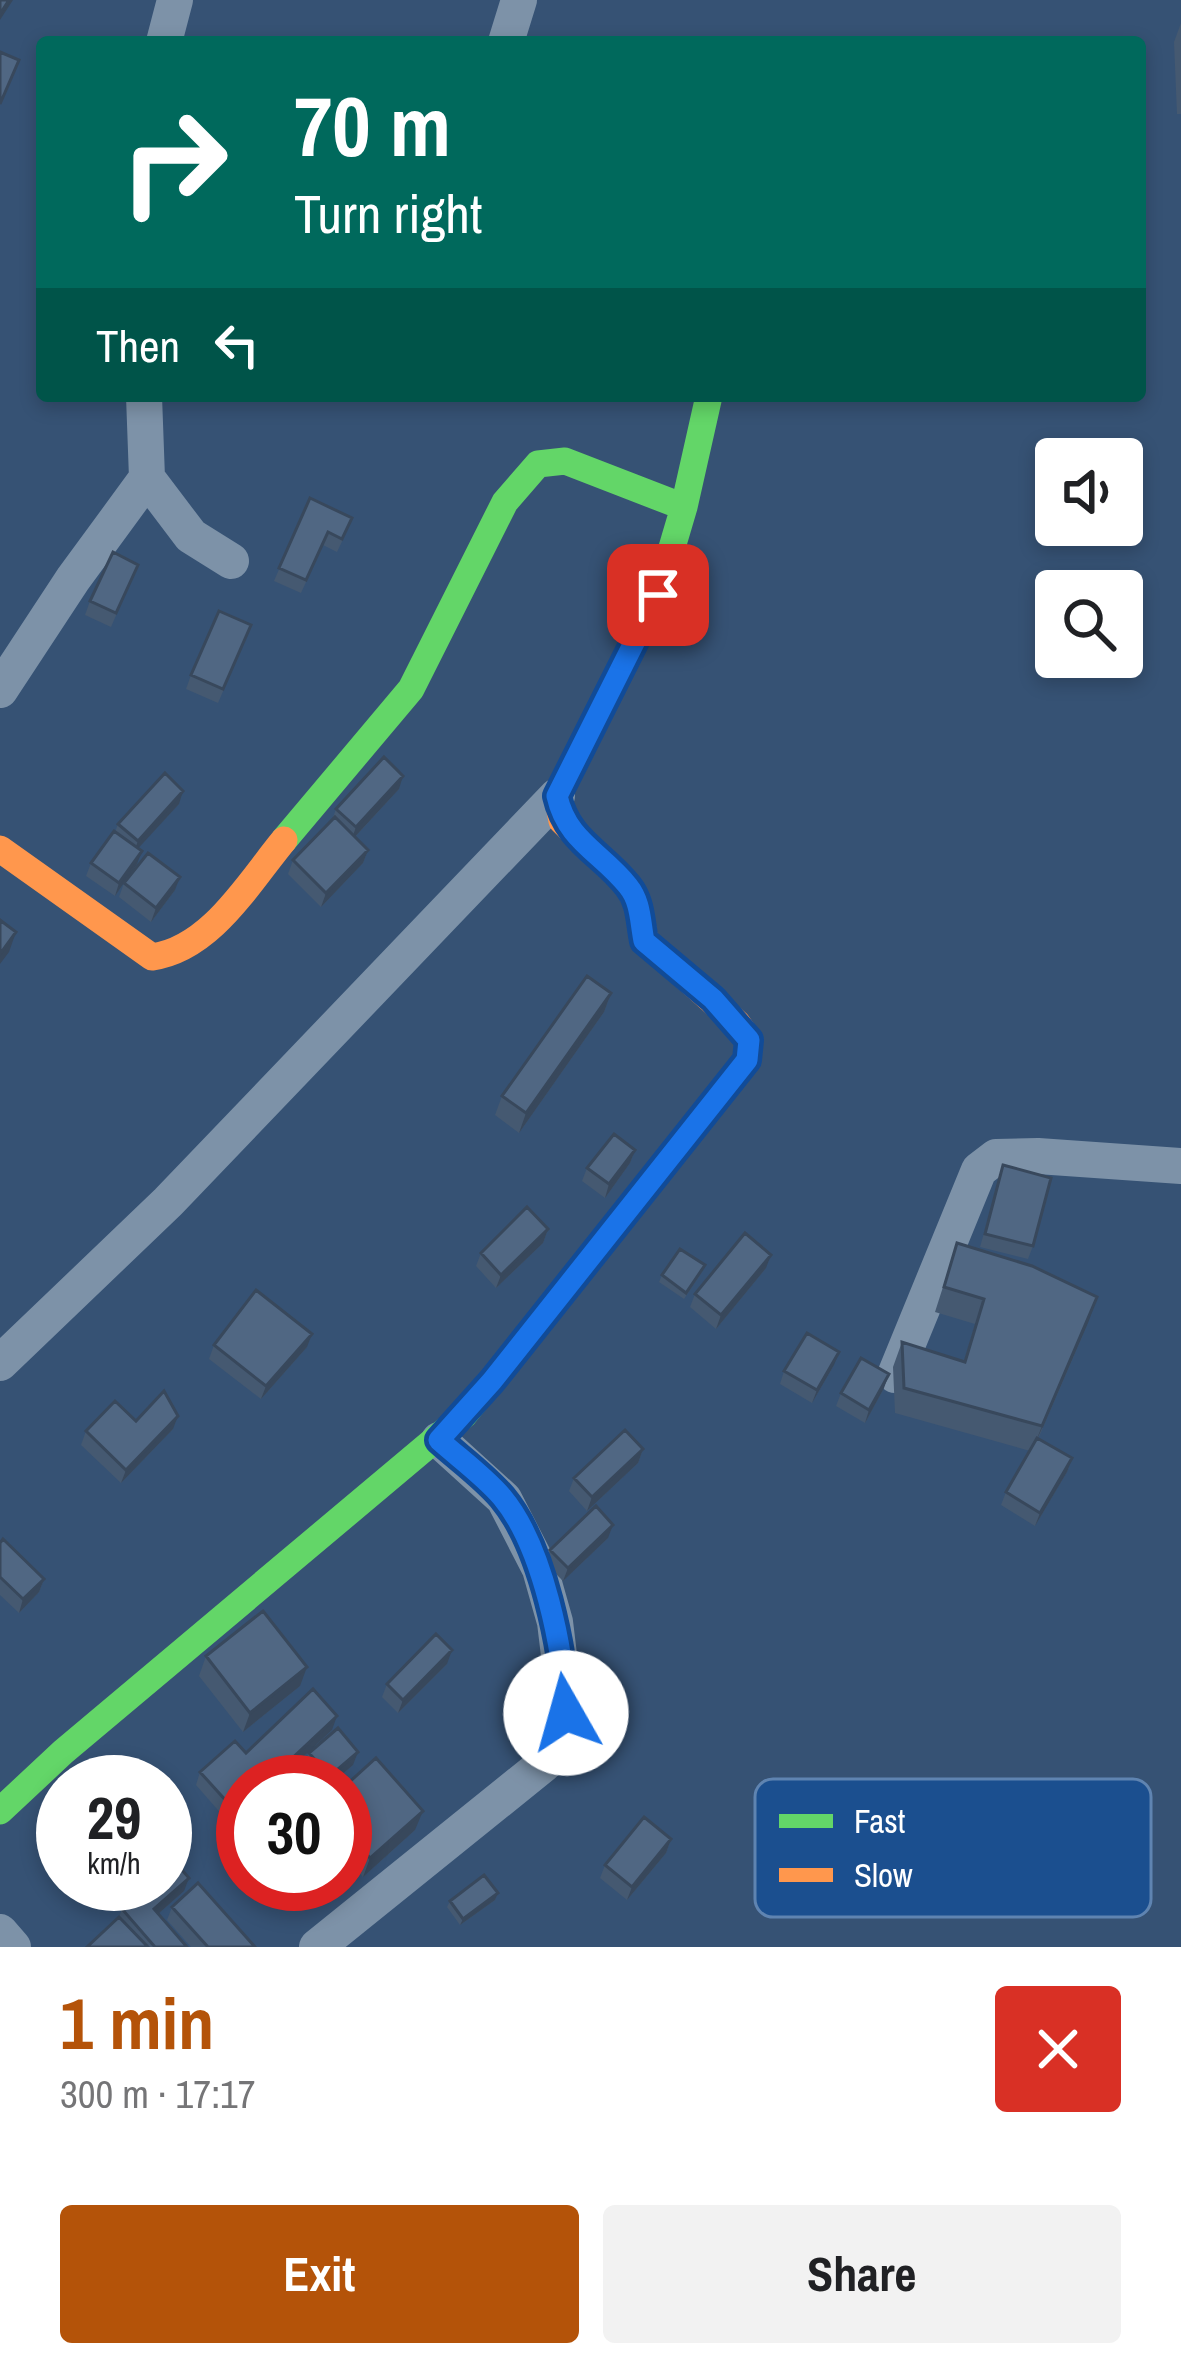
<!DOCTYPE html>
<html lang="en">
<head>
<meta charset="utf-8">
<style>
  :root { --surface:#fff; --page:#f2f2f2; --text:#202124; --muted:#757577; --accent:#b45309 }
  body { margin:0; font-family:"Archivo Narrow",sans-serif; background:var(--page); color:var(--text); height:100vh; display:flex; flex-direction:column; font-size:45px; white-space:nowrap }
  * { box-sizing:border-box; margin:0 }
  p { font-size:39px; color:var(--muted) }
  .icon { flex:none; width:66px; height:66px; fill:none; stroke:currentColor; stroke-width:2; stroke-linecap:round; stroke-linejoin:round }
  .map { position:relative; height:1947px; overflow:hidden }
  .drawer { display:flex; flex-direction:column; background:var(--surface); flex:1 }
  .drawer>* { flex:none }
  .guide { position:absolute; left:36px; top:36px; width:1110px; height:366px; border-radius:12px; box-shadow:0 6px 18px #0003; background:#00695c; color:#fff; overflow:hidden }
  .fabs { position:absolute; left:1035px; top:438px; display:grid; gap:24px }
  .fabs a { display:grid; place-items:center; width:108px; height:108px; border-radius:12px; background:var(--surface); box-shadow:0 6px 18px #0003; font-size:60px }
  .speed { position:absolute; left:36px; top:1755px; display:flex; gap:24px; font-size:60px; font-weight:700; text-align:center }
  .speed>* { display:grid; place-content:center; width:156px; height:156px; border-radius:50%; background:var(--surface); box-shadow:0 6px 18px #0003; line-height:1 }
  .speed small { font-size:30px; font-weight:400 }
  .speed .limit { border:18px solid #d22; background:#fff; color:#111 }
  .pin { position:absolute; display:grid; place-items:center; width:102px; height:102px; color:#fff; margin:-51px; border-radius:24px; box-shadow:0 6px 18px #0006 }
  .me { position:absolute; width:132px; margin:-66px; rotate:353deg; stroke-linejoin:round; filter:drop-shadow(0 0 9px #0008) }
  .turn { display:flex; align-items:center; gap:42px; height:252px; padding:0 60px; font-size:54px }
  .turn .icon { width:156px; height:156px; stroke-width:2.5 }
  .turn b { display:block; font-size:84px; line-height:102px }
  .then { display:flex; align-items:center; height:114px; padding:0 60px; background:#0003; gap:24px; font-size:45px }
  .round { display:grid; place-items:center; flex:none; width:126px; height:126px; border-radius:12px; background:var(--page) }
  .headline { display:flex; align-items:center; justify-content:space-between; height:204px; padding:0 60px }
  h1 { font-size:72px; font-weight:700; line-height:90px; color:var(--accent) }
  .primary-button { display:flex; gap:24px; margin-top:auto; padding:24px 60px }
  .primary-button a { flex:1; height:138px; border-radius:12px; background:var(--accent); color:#fff; font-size:48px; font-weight:700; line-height:138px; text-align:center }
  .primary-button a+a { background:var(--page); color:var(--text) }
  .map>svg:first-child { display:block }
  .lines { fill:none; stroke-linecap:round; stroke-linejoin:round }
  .street { stroke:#7d92a8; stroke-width:36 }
  .fast { stroke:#63d668; stroke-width:27 }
  .slow { stroke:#ff974d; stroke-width:27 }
  .wall { fill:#455971 }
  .shaded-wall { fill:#38485c }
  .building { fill:#506783; stroke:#38485c; stroke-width:3 }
  .route-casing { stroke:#114b97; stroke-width:30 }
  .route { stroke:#1a73e8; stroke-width:21 }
  .key { fill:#1b4f8f; stroke:#5f84b1; stroke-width:3 }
  .key-label { font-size:33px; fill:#fff }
</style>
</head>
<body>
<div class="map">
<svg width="1181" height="1947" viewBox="0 0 1181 1947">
  <rect width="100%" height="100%" fill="#365274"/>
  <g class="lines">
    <!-- street -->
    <path class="street" d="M164,42L175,0
      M506,42L519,0
      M147,478L191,536L231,561
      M0,690L73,579L147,478L144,396
      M0,1363L168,1202L557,796
      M895,1375L979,1170L996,1157L1038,1156L1181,1166
      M0,1932L13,1947
      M317,1947L544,1764L566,1713L555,1622L540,1569L504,1499L439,1440"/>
    <!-- fast -->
    <path class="fast" d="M628,655L658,595L684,507L709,396
      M284,840L411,689L505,502L538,464L565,461L684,507
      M0,1811L63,1752L464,1415L551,1308"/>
    <!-- slow -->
    <path class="slow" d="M0,849L152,957C211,949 249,882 284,840
      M551,1308L747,1060L749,1040L737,1023L645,941L639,907L628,886L562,821L557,796L628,655"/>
  </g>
  <!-- wall -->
  <path class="wall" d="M1181,23V114H1177L1174,42Z
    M310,498L347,531L337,552L323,545L301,593L274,581Z
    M138,565L111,627L85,615L90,601Z
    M246,638L218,703L186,689L191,675Z
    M399,789L355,837L368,850L363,863L321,907L288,874L293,860L332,820L336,809Z
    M179,804L138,848L137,864L115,896L86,876L91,863L115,832L118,824Z
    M124,883L175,890L151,922L119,897Z
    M611,993L604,1012L519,1133L495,1115L502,1096Z
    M635,1150L630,1163L605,1198L582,1181L587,1168Z
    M1003,1165L1033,1246L1028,1259L980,1247Z
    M548,1229L543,1243L496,1288L476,1266L481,1253Z
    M957,1243L1088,1323L1038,1439L1072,1458L1067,1472L1035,1526L1001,1505L1006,1492L1030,1451L895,1413L893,1367L902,1342L964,1361L975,1324L935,1312Z
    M766,1268L716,1329L690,1307L695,1294Z
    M702,1272L684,1299L659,1282L662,1275Z
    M214,1345L307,1347L261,1399L209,1359Z
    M834,1365L812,1403L780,1384L784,1371Z
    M884,1388L865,1423L836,1406L841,1393Z
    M136,1421L173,1429L121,1483L81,1445L86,1431Z
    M643,1449L638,1463L587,1511L569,1491L574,1478Z
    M608,1538L563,1581L545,1563L550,1550Z
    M0,1543L44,1579L39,1592L19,1613L0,1595Z
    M206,1656L300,1686L243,1732L199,1676Z
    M447,1664L398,1713L382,1697L387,1684Z
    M332,1730L276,1782H243L224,1817L196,1785L200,1772L246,1753Z
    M309,1753L353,1765L333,1782H282L306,1759Z
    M345,1786L415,1830L363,1877L345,1857Z
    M243,1807V1844L229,1828L234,1814Z
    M671,1839L666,1853L627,1900L600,1878L605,1865Z
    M184,1891L158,1914L187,1947H87L119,1917L122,1909Z
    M498,1893L495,1900L460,1925L447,1907L450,1901Z
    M172,1907L255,1947H191L167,1920Z"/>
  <!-- shaded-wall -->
  <path class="shaded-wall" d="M9,0H13L0,20V14Z
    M403,776L399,789L351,841L356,827Z
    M183,791L179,804L133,854L138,841Z
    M368,850L363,863L321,907L326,893Z
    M142,851L137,864L115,896L119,883Z
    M180,877L175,890L151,922L156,908Z
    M16,932L9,952L0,964V954Z
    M611,993L604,1012L519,1133L526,1113Z
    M635,1150L630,1163L605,1198L609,1184Z
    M548,1229L543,1243L496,1288L501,1275Z
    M771,1255L766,1268L716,1329L721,1315Z
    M1097,1297L1088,1323L1032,1451L1042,1426Z
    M312,1334L307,1347L261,1399L266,1386Z
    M839,1352L834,1365L812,1403L817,1390Z
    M889,1374L884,1388L865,1423L869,1410Z
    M178,1416L173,1429L121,1483L126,1470Z
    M643,1449L638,1463L587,1511L592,1497Z
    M1072,1458L1067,1472L1035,1526L1040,1513Z
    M613,1525L608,1538L563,1581L568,1568Z
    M44,1579L39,1592L19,1613L23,1599Z
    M452,1650L447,1664L398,1713L403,1700Z
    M307,1667L300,1686L243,1732L250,1713Z
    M337,1716L332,1730L276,1782H270L271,1778Z
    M358,1752L353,1765L333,1782H328L330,1776Z
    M243,1791V1800L224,1817L229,1804Z
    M423,1811L415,1830L363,1877L370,1858Z
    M671,1839L666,1853L627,1900L632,1887Z
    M189,1878L184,1891L149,1922L154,1909Z
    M498,1893L495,1900L460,1925L463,1919Z"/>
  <!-- building -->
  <path class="building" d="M0,0H9L0,14Z
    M0,52L19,60L0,104Z
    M310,498L352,518L342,539L328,532L306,580L279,568Z
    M113,552L138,565L116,613L90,601Z
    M219,611L251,625L223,689L191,675Z
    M384,757L403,776L356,827L336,809Z
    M165,773L183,791L138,841L118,824Z
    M335,817L368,850L326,893L293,860Z
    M114,831L142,851L119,883L91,863Z
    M148,853L180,877L156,908L124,883Z
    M0,920L16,932L0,954Z
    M587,976L611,993L526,1113L502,1096Z
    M614,1134L635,1150L609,1184L587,1168Z
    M1003,1165L1051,1178L1033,1246L985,1234Z
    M527,1207L548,1229L501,1275L481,1253Z
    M745,1233L771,1255L721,1315L695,1294Z
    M957,1243L1032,1266L1097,1297L1042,1426L904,1388L902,1342L965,1362L984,1299L944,1287Z
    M680,1249L705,1265L686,1293L662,1275Z
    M256,1290L312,1334L266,1386L214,1345Z
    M807,1333L839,1352L817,1390L784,1371Z
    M861,1358L889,1374L869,1410L841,1393Z
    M164,1391L178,1416L126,1470L86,1431L115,1401L136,1421Z
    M625,1430L643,1449L592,1497L574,1478Z
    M1037,1438L1072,1458L1040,1513L1006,1492Z
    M596,1506L613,1525L568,1568L550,1550Z
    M3,1539L44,1579L23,1599L0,1577V1543Z
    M263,1611L307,1667L250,1713L206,1656Z
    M436,1634L452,1650L403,1700L387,1684Z
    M313,1689L337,1716L271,1778L263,1773L253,1782H243V1791L229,1804L200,1772L235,1741L246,1753Z
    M338,1728L358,1752L330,1776L309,1753Z
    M376,1758L423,1811L370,1858L345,1829V1786Z
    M306,1759L327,1782H283L282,1781Z
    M243,1807V1825L234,1814Z
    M644,1817L671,1839L632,1887L605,1865Z
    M175,1862L189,1878L154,1909L187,1947H155L122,1909L150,1884H165V1871Z
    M484,1875L498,1893L463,1919L450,1901Z
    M198,1883L255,1947H208L172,1907Z
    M119,1917L148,1947H87Z"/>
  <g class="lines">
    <defs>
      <path id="route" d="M566,1713C564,1651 543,1546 502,1497C484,1476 459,1458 439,1440L492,1381L747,1060L749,1040L713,999L644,941C640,921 641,902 628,886C601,852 567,841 557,796L658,595"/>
    </defs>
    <!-- route casing -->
    <use href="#route" class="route-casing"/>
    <!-- route -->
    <use href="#route" class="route"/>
  </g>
  <!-- legend -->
  <rect x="755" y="1779" width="396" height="138" rx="18" class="key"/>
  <rect x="779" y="1814" width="54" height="14" fill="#63d668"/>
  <rect x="779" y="1868" width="54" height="14" fill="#ff974d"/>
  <g class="key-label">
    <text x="854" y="1833">Fast</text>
    <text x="854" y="1887">Slow</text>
  </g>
</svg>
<div class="fabs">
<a><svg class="icon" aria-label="sound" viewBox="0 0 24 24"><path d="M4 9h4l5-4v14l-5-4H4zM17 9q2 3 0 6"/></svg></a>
<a><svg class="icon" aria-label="search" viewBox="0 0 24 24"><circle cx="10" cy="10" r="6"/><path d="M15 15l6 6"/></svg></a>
</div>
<div class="speed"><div>29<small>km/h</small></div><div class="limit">30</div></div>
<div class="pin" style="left:658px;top:595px;background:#d93025"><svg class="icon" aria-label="arrive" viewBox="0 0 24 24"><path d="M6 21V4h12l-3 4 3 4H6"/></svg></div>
<svg class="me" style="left:566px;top:1713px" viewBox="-20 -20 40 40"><circle r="19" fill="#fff"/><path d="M0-13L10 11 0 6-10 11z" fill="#1a73e8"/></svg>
<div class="guide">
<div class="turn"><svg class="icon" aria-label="right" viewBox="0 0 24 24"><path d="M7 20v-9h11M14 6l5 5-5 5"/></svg><div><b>70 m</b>Turn right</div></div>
<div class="then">Then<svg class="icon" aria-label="left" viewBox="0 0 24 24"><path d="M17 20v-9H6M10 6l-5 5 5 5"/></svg></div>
</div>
</div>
<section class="drawer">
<div class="headline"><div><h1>1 min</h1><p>300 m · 17:17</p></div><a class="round" style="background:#d93025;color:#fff"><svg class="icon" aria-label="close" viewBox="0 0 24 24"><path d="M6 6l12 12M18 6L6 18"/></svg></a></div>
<div class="primary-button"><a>Exit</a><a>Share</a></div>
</section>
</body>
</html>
